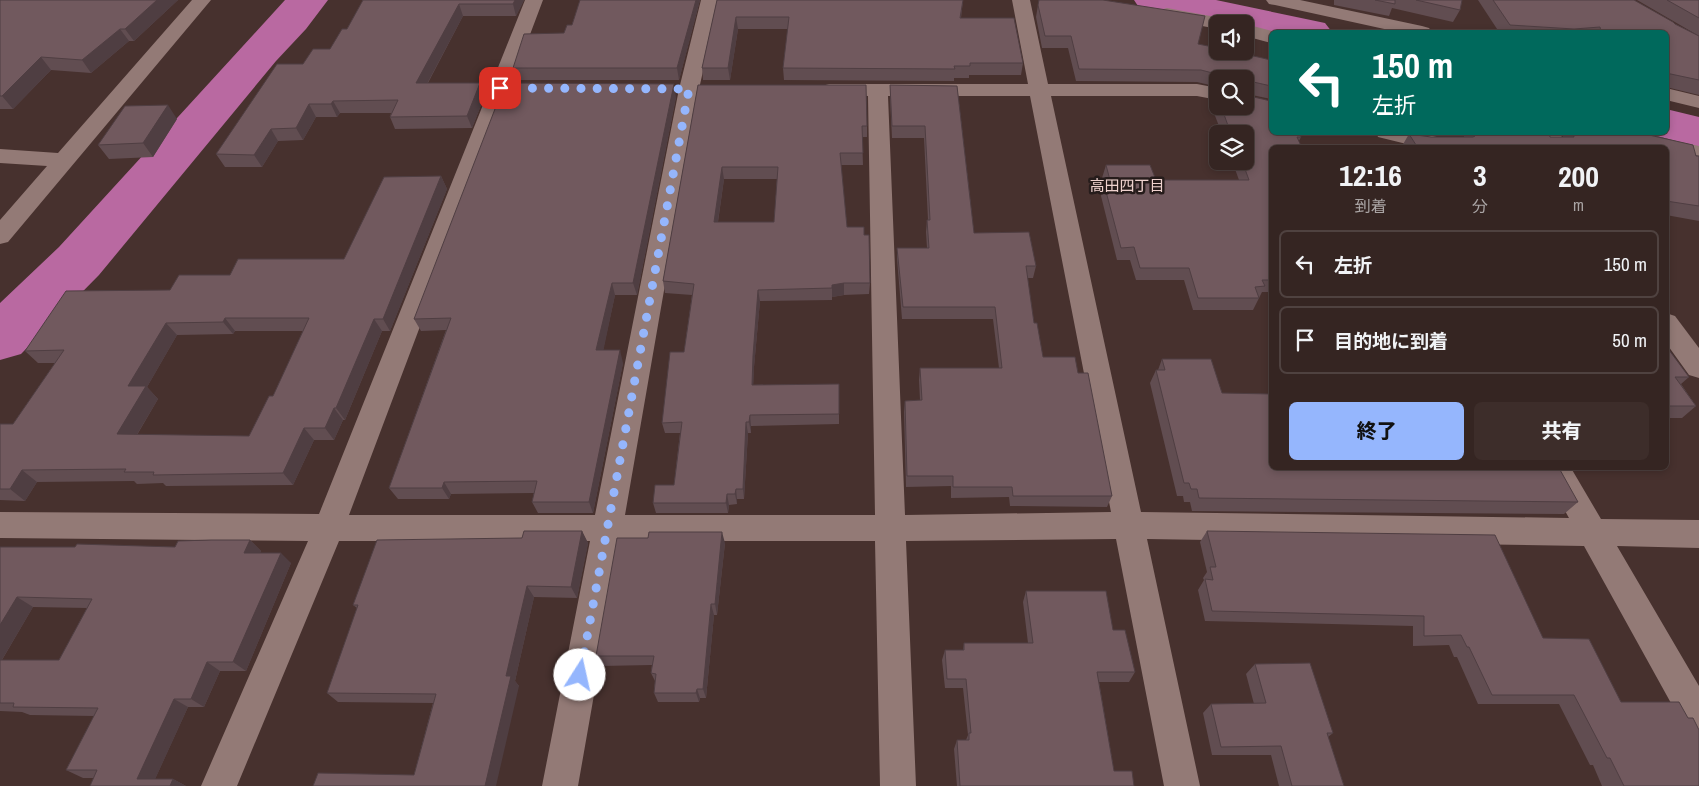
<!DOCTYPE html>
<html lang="ja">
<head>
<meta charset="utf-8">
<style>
  :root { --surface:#352522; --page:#3d2d2a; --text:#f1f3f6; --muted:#aaa5a5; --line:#4f4240; --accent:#95b6fd }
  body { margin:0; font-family:"Archivo Narrow","Noto Sans JP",sans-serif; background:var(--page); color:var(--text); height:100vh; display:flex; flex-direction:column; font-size:19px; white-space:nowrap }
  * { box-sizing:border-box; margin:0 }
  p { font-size:16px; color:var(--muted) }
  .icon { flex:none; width:28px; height:28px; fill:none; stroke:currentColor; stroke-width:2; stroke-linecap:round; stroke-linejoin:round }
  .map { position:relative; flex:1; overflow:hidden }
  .panel { position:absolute; left:1269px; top:145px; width:400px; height:325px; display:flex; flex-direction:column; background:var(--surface); border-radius:8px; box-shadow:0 2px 8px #0003,0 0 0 1px var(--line) }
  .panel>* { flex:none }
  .guide { position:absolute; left:1269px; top:30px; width:400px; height:105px; border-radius:8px; box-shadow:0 2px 8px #0003,0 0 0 1px var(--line); background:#00695c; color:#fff; overflow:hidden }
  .tools { position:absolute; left:1209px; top:15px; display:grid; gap:10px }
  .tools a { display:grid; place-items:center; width:45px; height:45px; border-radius:8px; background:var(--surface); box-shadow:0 2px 8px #0003,0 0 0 1px var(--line); font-size:25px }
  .pin { position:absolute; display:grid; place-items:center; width:42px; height:42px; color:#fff; margin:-21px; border-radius:10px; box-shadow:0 2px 8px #0006 }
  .me { position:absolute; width:55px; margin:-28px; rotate:10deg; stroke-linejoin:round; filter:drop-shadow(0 0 4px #0008) }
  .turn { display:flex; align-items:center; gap:18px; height:105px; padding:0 20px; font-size:22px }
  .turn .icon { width:65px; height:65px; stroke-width:2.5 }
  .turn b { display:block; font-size:35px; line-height:42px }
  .eta { display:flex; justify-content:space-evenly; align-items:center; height:85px; text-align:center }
  .eta b { font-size:30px; font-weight:800; line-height:35px }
  .cta { display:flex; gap:10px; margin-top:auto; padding:10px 20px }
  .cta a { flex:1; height:58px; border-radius:8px; background:var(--accent); color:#111; font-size:20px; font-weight:800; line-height:58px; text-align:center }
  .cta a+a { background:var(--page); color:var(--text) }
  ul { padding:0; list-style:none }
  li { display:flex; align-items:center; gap:15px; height:68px; margin:0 10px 8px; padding:0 10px; border:2px solid var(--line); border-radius:8px }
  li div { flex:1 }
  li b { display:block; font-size:19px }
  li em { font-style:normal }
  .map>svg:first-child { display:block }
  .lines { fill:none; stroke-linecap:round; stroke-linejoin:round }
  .river { fill:#b969a1; fill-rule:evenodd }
  .minor { fill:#937a76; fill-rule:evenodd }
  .wall { fill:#614d51; fill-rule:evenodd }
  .shaded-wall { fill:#4f3e42 }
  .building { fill:#71595e; stroke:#4f3e42; fill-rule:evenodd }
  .route { stroke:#95b6fd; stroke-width:9; stroke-dasharray:0 16.2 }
  .labels { text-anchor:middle; stroke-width:5; stroke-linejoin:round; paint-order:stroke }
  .neighbourhood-label { font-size:15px; fill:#efd2ce; stroke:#261c1b }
</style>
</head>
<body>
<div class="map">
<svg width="1699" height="786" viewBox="0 0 1699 786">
  <rect width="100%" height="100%" fill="#47312e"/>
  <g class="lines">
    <!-- river -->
    <path class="river" d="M285,0H328L306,29L276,61L99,275L21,354L0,360V303L59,247Z
      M1134,0H1216L1325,23L1332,32H1271V37L1245,31V24H1218V26L1140,9Z
      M1666,109L1699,117V147L1649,134L1648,132H1666Z"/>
    <!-- minor -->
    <path class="minor" d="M192,0H211L8,242L0,244V220L47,166L0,163V149L58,153Z
      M525,0H543L349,515H595L679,89L701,0H719L699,89L625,515H875L868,96L822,94L819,90L822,86L829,84H1028L1012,0H1030L1048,84H1197L1218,88V100L1197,96H1051L1141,512L1569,518L1541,468H1571L1601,519L1699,520V548L1617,546L1699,686V738L1687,732L1584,546L1147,539L1200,786H1164L1116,539L906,541L916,786H880L875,541H621L578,786H542L590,541H339L237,786H201L308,541L0,538V512L319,514ZM888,96H1030L1111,512L905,515Z
      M1266,0H1300L1422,26L1429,28L1432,32H1398L1275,5L1269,4Z
      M1167,8L1221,18L1228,20L1230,24H1218V29L1160,18L1158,14L1160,10Z
      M1245,24L1276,32H1271V43L1245,36Z
      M1666,88L1699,96V108L1666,100Z
      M1376,132H1416L1462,143L1465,148H1423L1378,137Z
      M1539,132H1561L1563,148H1541Z
      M1595,132H1637L1699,146V160L1666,152V148H1644L1597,137Z
      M1666,313L1675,316L1699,348V378L1689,375L1666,343Z"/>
  </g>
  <!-- wall -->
  <path class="wall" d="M0,0H178L134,41H129L91,73L51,70L13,109H0Z
    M363,0H524L516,16H463L428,83L485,95L472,128L395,129L390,117L391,113H340L337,117H316L303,140L278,141L262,167H225L216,154L303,64L330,49L347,29Z
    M580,0H700L679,80H516L513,68L564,33L572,25Z
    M717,0H963L961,18L1023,63L1021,75H969V78H954V81L784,80L783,68L788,29H738L730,80H703L702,68Z
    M1334,0H1462L1460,10L1453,22L1392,8L1389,16L1334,5Z
    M1478,0H1634L1675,24L1699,36V95L1666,87V32H1499Z
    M1637,0H1699V36Z
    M1038,5L1198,44L1271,60V99L1247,94V95L1301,137L1299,141L1271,148V289L1270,292H1262L1253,310H1193L1184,280H1136L1130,260H1117L1101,196L1104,185L1102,178L1106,165L1156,180H1239L1232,161H1245V134H1222L1209,100L1213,88H1218V106H1245V79H1218V87L1197,82L1076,81L1068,48H1042L1036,17Z
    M698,85L867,126V137H862L863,165H841L847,227L864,235L870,283L869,294L844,295L832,297V300L760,301L754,367L753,385L839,384V424L751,426V433H748L744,499H737V504L729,505L728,513H656L653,503L674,485L680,433H665L662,423L684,352L692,295L665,293L663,281ZM724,179H777L774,222H718Z
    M890,85L957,86L974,233L1036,266L1033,278H1027L1034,323L1043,357L1078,373L1112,496L1107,507L1010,506L1009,497L951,498V486L906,487L904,412L905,401L920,400L919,380L920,368H999L993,319H902L897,259V248H927L926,232L927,220H928L924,138H892L890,97Z
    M676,97L637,295H615L603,350L623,363L593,513H538L532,502L534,493L451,494L449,499H398L389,488L446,330L421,331L414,319Z
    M177,119L153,157L109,159L98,145Z
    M1465,132H1549L1550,137H1563L1562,132H1636L1699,156V221L1666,215V148H1403L1402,146L1409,134L1431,137H1464V135Z
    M441,176L447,189L390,331H382L345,420H343L334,440H314L293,485L166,486L163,483L137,484L134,481L37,482L25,501L0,500V424H13L55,363H38L25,351L170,290L230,275L344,259ZM235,331H303L273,396L249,436L137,435L158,399L147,387L177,335L233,334Z
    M1666,346L1689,377L1681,384L1696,406L1682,418H1666Z
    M1162,359L1222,393L1271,468L1578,502L1564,514L1192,511L1190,502H1184L1183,496H1177L1150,383L1156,370H1158Z
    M582,531L588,543L577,598L534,597L515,681L519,686L414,775L433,703L338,702L327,693L357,608L353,605L522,538Z
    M1207,531L1543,638L1621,702L1699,786H1602L1593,765H1590L1559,704H1478L1457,657H1454L1449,645L1413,646V626L1205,621L1198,590L1204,580L1203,578L1207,572L1200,542Z
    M250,540L261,551L260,553L291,563L246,671H220L204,707H188L155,779H173L186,786H90L94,778H83L66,770L94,716L30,715L22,712L0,711V547H175ZM33,607L87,608L59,660H2Z
    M725,543L717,615H714L706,698H700L699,702H658L654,693L655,681L651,673L652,665L601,666L596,656Z
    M1026,591L1113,630L1135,672L1129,682H1099L1114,771L1134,786H957L954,749L957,740H966L968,735L963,688H945L942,660L945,650H963L964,643H1028L1023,602Z
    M1255,664L1333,733L1328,737L1344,786H1279L1271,755H1212L1203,713L1211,704H1254L1246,674Z"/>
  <!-- shaded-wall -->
  <path class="shaded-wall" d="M157,0H178L134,41L125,29Z
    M515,0H524L516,16L513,4Z
    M696,0H700L679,80L677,68Z
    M459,4L463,16L421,95L416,83Z
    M736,17L738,29L730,80L728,68Z
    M120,29L129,41L91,73L82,60Z
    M41,57L51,70L13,109L2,96Z
    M480,83L485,95L472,128L467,116Z
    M674,84L676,97L637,295L633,283Z
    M333,101L340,113L337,117L331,104Z
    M309,104L316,117L303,140L296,128Z
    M168,105L177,119L153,157L143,143Z
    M271,129L278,141L262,167L254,155Z
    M722,167L724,179L716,234L714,222Z
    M441,176L447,189L390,331L383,319Z
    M612,283L615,295L601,362L596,350Z
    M844,283V295L832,297V285Z
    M758,290L760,301L754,367L753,396L752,385L753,356Z
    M225,318L235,331L233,334L223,322Z
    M374,319L382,331L345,420L336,408Z
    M166,323L177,335L147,387L158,399L130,446L117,434L128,386Z
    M620,350L623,363L593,513L589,502Z
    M334,408L343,420L334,440L325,428Z
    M750,415L751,426V433L749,422Z
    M746,422L748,433L744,499L743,489Z
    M304,428L314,440L293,485L283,473Z
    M22,470L37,482L25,501L10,489Z
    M444,482L451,494L449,499L442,488Z
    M736,489L737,499V504L735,494Z
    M727,494L729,505L728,513L726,503Z
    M582,531L588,543L577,598L571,587Z
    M722,532L725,543L717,615L715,604Z
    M250,540L261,551L256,563L244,553Z
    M281,553L291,563L246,671L233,662Z
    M527,586L534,597L515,681L519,686L496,786H485L506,676Z
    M17,597L33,607L0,663V625Z
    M711,604L714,615L706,698L703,689Z
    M207,662L220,671L204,707L191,699Z
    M697,689L700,698L699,702L696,693Z
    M174,699L188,707L152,786L137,779Z
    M173,779L186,786H170Z"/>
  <!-- building -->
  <path class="building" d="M0,0H157L125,29H120L82,60L41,57L2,96H0Z
    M363,0H515L513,4H459L416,83H480L467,116L390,117L398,100L333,101L331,104H309L296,128L271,129L254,155L216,154L277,64H303L313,49H330L342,29H347Z
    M580,0H696L677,68H513L524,34L564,33L567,25H572Z
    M717,0H963L960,18H1014L1023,63H970V66H954L955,69L783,68L789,17H736L728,68H702Z
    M1039,0H1103L1205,16L1198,44L1218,48V51H1232L1271,60V73H1270L1271,76V86L1249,81L1248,92L1245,94V79H1224V76L1201,70L1079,69L1071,36H1045L1038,5Z
    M1375,0H1395V4Z
    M1416,0H1462L1460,10Z
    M1493,0H1634L1673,22L1675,24L1699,36V80L1666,73V32H1601L1600,27L1574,29L1510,25Z
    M1667,0H1699V18Z
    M505,83L674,84L633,283H612L596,350H620L589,502H532L537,481L444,482L442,488H389L451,318L414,319Z
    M698,85H866L867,126H862L863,153H840L847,227H864V235H869L870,283H844L832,285V288L758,290L753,356L752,385L839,384V414L750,415L749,422H746L743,489H736L735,494H727L726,503H653L655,485H674L682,422L662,423L670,352H684L694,284L663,281ZM722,167H778L774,222H714Z
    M890,85L957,86L974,233L1029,232L1036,266H1026L1034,323H1037L1043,357H1075L1078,373H1088L1112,496H1013L1012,487H953V476H907L905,401L922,400L920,368H1002L995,307H903L897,248H929L927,220H930L925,126H892Z
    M1213,88H1218V99Z
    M1245,95L1271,101V132H1299L1301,137H1297L1302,148H1271V280H1262L1265,286L1255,287L1259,298H1198L1189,268H1140L1134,247L1121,248L1104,184H1111L1106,165H1150L1156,180H1249L1242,161H1245V134H1231L1221,106H1245Z
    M168,105L143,143L98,145L125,106Z
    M1474,132H1549L1550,137H1574L1573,132H1636L1693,145L1696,156H1699V206L1666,201V148H1418L1409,134L1431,137H1473L1475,136Z
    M441,176L383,319H374L336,408H334L325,428H304L283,473L153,475L154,472H124L126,469L22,470L10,489H0V424H13L64,350L25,351L66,291L170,290L179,275H230L238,259H344L384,177ZM225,318H309L273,396H269L249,436L117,434L146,386H128L166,323L223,322Z
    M1666,346L1689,377H1675L1696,406H1666Z
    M1162,359H1211L1222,393L1271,394V468H1559L1578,502L1199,498L1197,489H1191L1189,483H1184L1156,370H1165Z
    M524,531H582L571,587L527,586L506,676H511L485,786H313L318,773L414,775L436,694L327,693L358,605H353L377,540L522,538Z
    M1207,531L1495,535L1543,638L1589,639L1621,702H1679L1688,718H1693L1699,730V786H1624L1610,758H1607L1574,695H1492L1469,647H1467L1461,635L1424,636V616L1212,611L1205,579L1213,580L1210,567H1216Z
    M649,532H722L715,604H711L703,689H697L696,693H654L656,674L651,673L654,656H596L617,538H648Z
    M211,540H250L244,553H281L233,662H207L191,699H174L137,779H173L170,786H90L97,770H66L98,708L13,707L14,703H0V660H59L92,599L17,597L0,625V547H75L77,544L175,547L178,541Z
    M1026,591H1106L1113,630H1125L1135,672H1097L1114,771H1132L1134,786H960L957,740H969V733H971L966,679H947L945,650H964V643H1033Z
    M1310,663L1333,733H1327L1344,786H1292L1281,746L1221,747L1211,704L1266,703L1255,664Z"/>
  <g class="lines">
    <!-- route -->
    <path class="route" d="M500,88L689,89L580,675"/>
  </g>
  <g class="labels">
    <!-- neighbourhood labels -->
    <g class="neighbourhood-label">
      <text x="1127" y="191">高田四丁目</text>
    </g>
  </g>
</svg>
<div class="tools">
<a><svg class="icon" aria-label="sound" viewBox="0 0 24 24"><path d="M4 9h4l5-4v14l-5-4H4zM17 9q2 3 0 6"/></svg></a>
<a><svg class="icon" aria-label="search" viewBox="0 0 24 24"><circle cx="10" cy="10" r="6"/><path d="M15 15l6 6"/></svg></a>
<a><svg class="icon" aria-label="layers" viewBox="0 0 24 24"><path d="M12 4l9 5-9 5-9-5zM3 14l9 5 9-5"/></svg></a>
</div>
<div class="pin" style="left:500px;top:88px;background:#d93025"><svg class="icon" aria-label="arrive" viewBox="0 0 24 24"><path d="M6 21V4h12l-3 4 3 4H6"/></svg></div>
<svg class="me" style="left:580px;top:675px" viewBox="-20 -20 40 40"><circle r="19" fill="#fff"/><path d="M0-13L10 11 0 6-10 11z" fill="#95b6fd"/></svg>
<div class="guide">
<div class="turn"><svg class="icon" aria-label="left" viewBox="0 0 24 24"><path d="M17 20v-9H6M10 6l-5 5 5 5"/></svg><div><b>150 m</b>左折</div></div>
</div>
<section class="panel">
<div class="eta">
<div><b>12:16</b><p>到着</p></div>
<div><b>3</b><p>分</p></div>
<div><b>200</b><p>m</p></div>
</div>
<ul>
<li><svg class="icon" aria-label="left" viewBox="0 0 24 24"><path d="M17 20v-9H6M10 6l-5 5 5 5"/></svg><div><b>左折</b></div><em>150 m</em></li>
<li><svg class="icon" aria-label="arrive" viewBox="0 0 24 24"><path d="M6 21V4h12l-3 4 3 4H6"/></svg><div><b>目的地に到着</b></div><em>50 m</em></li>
</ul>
<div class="cta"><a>終了</a><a>共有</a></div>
</section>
</div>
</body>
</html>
